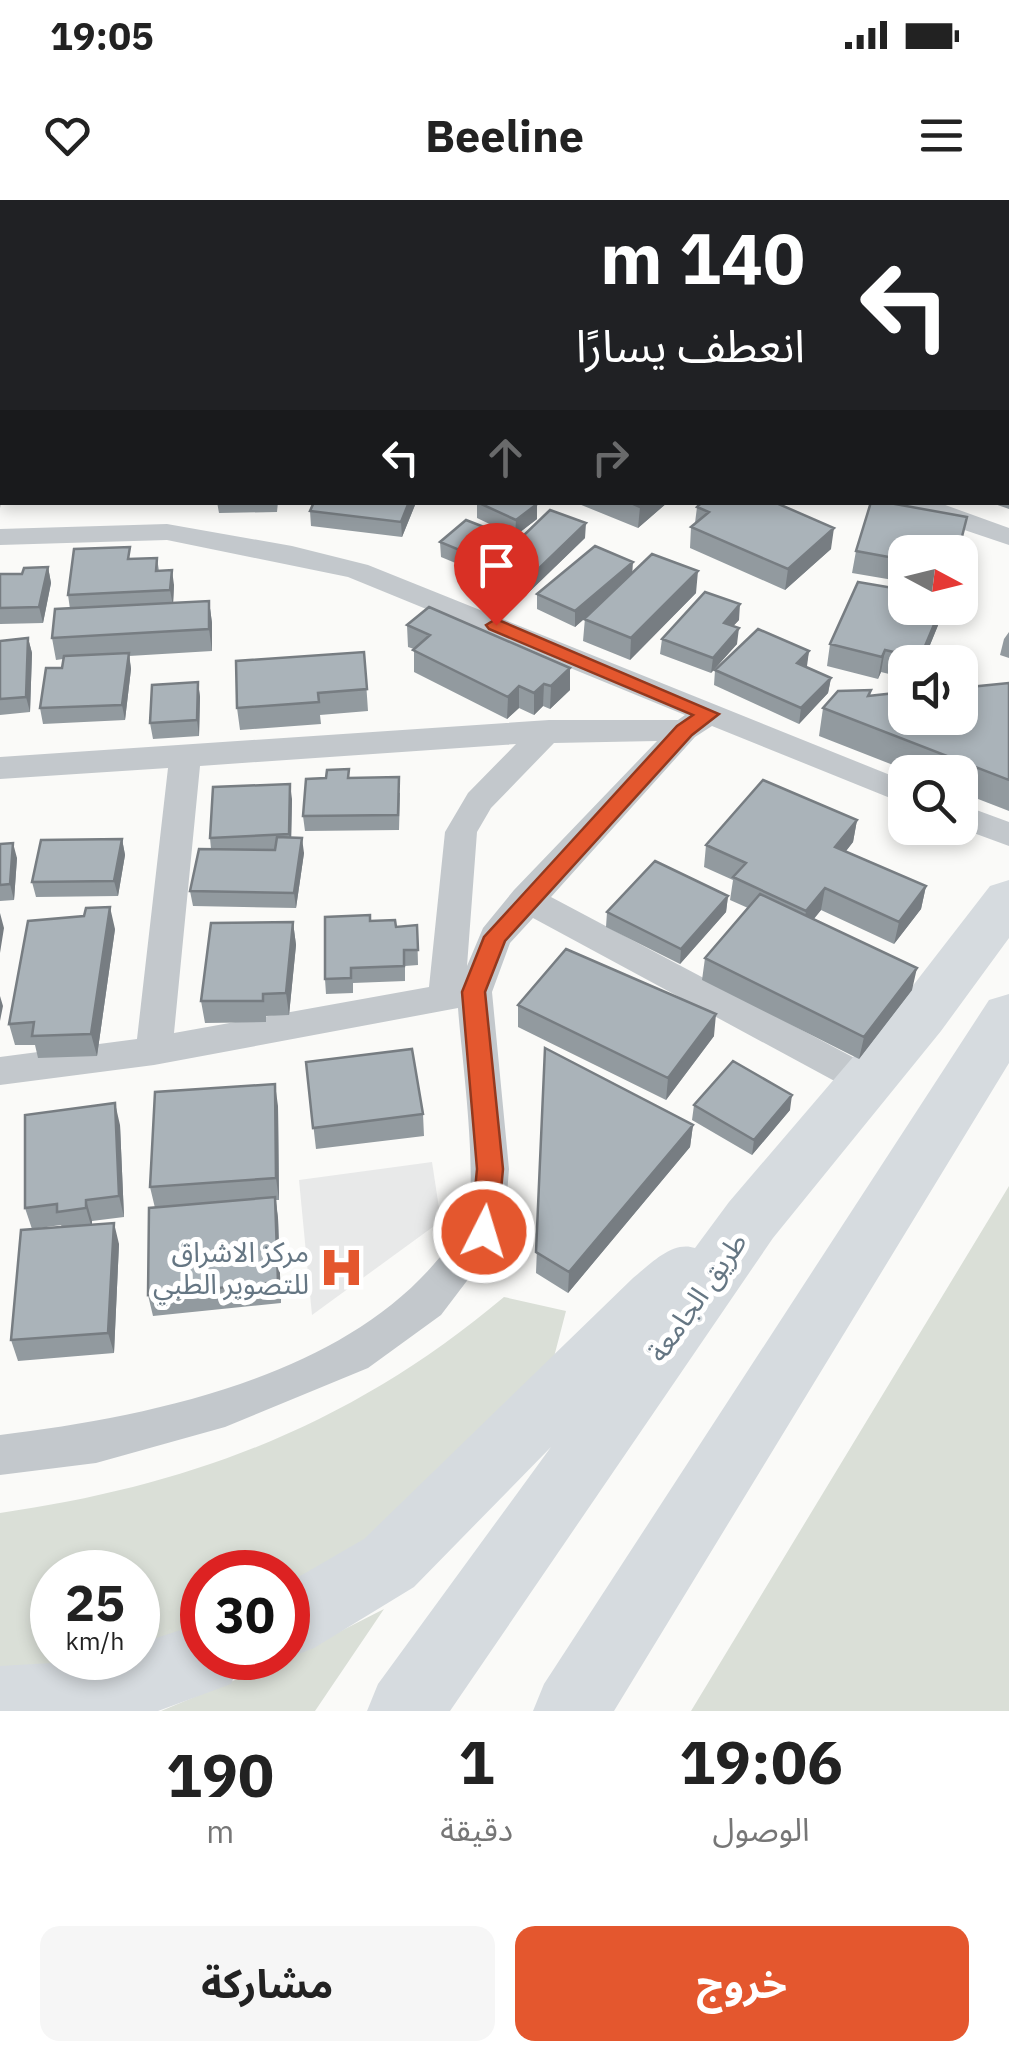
<!DOCTYPE html>
<html lang="ar">
<head>
<meta charset="utf-8">
<style>
  :root { --surface:#fff; --page:#f6f6f6; --text:#222; --muted:#767676; --accent:#e4572e }
  body { margin:0; font-family:"IBM Plex Sans","Noto Sans Arabic",sans-serif; background:var(--page); color:var(--text); direction:rtl; height:100vh; display:flex; flex-direction:column; font-size:38px; white-space:nowrap }
  * { box-sizing:border-box; margin:0 }
  p { font-size:32px; color:var(--muted) }
  .icon { flex:none; width:55px; height:55px; fill:none; stroke:currentColor; stroke-width:2; stroke-linecap:round; stroke-linejoin:round }
  .map { position:relative; height:1511px; overflow:hidden; direction:ltr }
  .side { display:flex; flex-direction:column; background:var(--surface); flex:1 }
  .side>* { flex:none }
  .guide { position:absolute; left:0px; top:0px; width:1010px; height:305px; box-shadow:0 5px 15px #0003; direction:rtl; background:#202124; color:#fff; overflow:hidden }
  .needle { width:65px; rotate:97deg }
  .fabs { position:absolute; left:888px; top:335px; display:grid; gap:20px }
  .fabs a { display:grid; place-items:center; width:90px; height:90px; border-radius:20px; background:var(--surface); box-shadow:0 5px 15px #0003; font-size:50px }
  .speed { position:absolute; left:30px; top:1350px; display:flex; gap:20px; font-size:50px; font-weight:700; text-align:center }
  .speed>* { display:grid; place-content:center; width:130px; height:130px; border-radius:50%; background:var(--surface); box-shadow:0 5px 15px #0003; line-height:1 }
  .speed small { font-size:25px; font-weight:400 }
  .speed .limit { border:15px solid #d22; background:#fff; color:#111 }
  .pin { position:absolute; display:grid; place-items:center; width:85px; height:85px; color:#fff; margin:-102px -42px; border-radius:50% 50% 50% 0; rotate:-45deg; box-shadow:0 0 10px #0007 }
  .pin .icon { rotate:45deg }
  .me { position:absolute; width:110px; margin:-55px; rotate:5deg; stroke-linejoin:round; filter:drop-shadow(0 0 8px #0008) }
  .turn { display:flex; align-items:center; gap:35px; height:210px; padding:0 40px; font-size:45px }
  .turn .icon { width:130px; height:130px; stroke-width:2.5 }
  .turn b { display:block; font-size:70px; line-height:85px }
  .lanes { display:flex; align-items:center; height:95px; padding:0 40px; background:#0003; justify-content:center; gap:50px; direction:ltr }
  .lanes .off { opacity:.35 }
  .eta { display:flex; justify-content:space-evenly; align-items:center; height:170px; text-align:center }
  .eta b { font-size:60px; font-weight:700; line-height:70px }
  .cta { display:flex; gap:20px; margin-top:auto; padding:20px 40px }
  .cta a { flex:1; height:115px; border-radius:20px; background:var(--accent); color:#fff; font-size:40px; font-weight:700; line-height:115px; text-align:center }
  .cta a+a { background:var(--page); color:var(--text) }
  .status { display:flex; justify-content:space-between; align-items:center; height:70px; padding:0 50px; background:var(--surface); direction:ltr }
  .status svg { height:28px; fill:currentColor }
  header { display:flex; justify-content:space-between; align-items:center; height:130px; padding:0 40px; background:var(--surface); font-size:45px; font-weight:700 }
  .map>svg:first-child { display:block }
  .built { fill:#e8e9e9 }
  .green { fill:#dadfd7 }
  .lines { fill:none; stroke-linecap:round; stroke-linejoin:round }
  .street { fill:#c3c8cc; fill-rule:evenodd }
  .highway { fill:#d6dbdf; fill-rule:evenodd }
  .wall { fill:#929a9f }
  .shaded-wall { fill:#777d82 }
  .building { fill:#aab3b9; stroke:#777d82; stroke-width:2.5 }
  .route { fill:#e4572e; stroke:#94391e; stroke-width:2.5 }
  .labels { text-anchor:middle; stroke-width:10; stroke-linejoin:round; paint-order:stroke }
  .poi-label { font-size:28px; fill:#657683; stroke:#fff; text-anchor:end }
  .street-label { font-size:28px; fill:#657683; stroke:#fff }
</style>
</head>
<body>
<div class="status"><b>19:05</b><svg viewBox="0 0 49 12"><path d="M0 12V9h3v3zM5 12V6h3v6zM10 12V3h3v9zM15 12V0h3v12zM26 1h20v11H26zM47 4h2v5h-2z"/></svg></div>
<header><svg class="icon" aria-label="menu" viewBox="0 0 24 24"><path d="M4 6h16M4 12h16M4 18h16"/></svg>Beeline<svg class="icon" aria-label="heart" viewBox="0 0 24 24"><path d="M12 20l-8-8c-3-5 5-10 8-4 3-6 11-1 8 4z"/></svg></header>
<div class="map">
<svg width="1009" height="1511" viewBox="0 0 1009 1511">
  <rect width="100%" height="100%" fill="#fafaf8"/>
  <!-- built -->
  <path class="built" d="M432,962L441,1021L312,1115L299,980Z"/>
  <!-- green -->
  <path class="green" d="M1009,986V1511H691Z
    M504,1097L566,1111L543,1199L288,1408V1372H202V1440L138,1457V1372H52V1458H137L94,1469L0,1477V1313C194,1285 353,1224 504,1097Z
    M384,1409L315,1511H161L288,1458Z"/>
  <g class="lines">
    <!-- street -->
    <path class="street" d="M431,0H453L454,2H432Z
      M784,0H815L816,2H786Z
      M918,0H940V2H918Z
      M0,123H2V137H0Z
      M1008,177H1009V193L1008,192Z
      M896,302H937L1009,328V345L899,308Z
      M167,324L292,346L368,365L905,581V604L712,526L695,537L551,697L879,871L885,881L879,891L866,895L853,891L533,718L510,743L492,792L509,969L504,1032L441,1115L368,1168L225,1227L96,1263L0,1275V1235C148,1217 341,1178 440,1057C447,1048 459,1038 464,1028C481,992 461,853 458,808L154,865L0,885V857L137,839L168,568L0,579V557L549,520H678L685,515L348,377L167,340L0,345V329ZM657,541L514,690L483,728L467,766L477,632L491,608L554,543ZM516,544L468,593L445,632L429,787L174,833L200,566Z
      M960,604L1009,622V646L960,628Z"/>
    <!-- highway -->
    <path class="highway" d="M1009,680V738L941,831L773,1038L450,1511H367L378,1484L551,1247L414,1387L314,1448L288,1458H286L288,1383L364,1339L633,1078C650,1064 673,1040 695,1048L729,1002L901,801L990,686Z
      M1009,794V863L614,1511H533L544,1484L989,800Z
      M202,1423V1458H242L231,1484L158,1511H0V1466L138,1458V1444Z"/>
  </g>
  <!-- wall -->
  <path class="wall" d="M175,0H255V2H176Z
    M287,0H376V2H287Z
    M853,0H907L906,2H852Z
    M0,25H2V128H0Z
    M2,136V184H0V140Z
    M0,186H2V272H0Z
    M1008,247L1009,248V309L989,302H1008Z
    M217,302H278L277,312L219,313Z
    M477,302L537,304V319L515,336L477,318Z
    M574,302H668L638,328Z
    M415,305L402,337L311,326L310,311Z
    M697,307L831,349L785,390L690,348L691,327L695,323Z
    M967,317L959,352H905V382L852,373L856,351Z
    M585,338L527,394L492,381V366L501,357L482,374L441,357L440,342L507,351Z
    M157,358L159,371L174,385L173,403L209,401L212,423V451L129,456L131,469L125,520L43,524L40,508L62,468L63,459L56,460L52,438L70,409L68,395L132,359Z
    M48,367L51,383L43,423L0,424V374H22Z
    M633,372L696,393L630,460L583,441L585,418L575,427L537,409V394Z
    M905,408H943L941,418L923,462H905V478L881,472L878,479L827,466L830,444Z
    M739,420L733,426L737,444L711,473L660,454L662,439Z
    M407,425L570,468V490L550,509L543,506L534,515L519,508L507,519L414,472V449L408,447Z
    M1009,432V458L1000,455L1004,439Z
    M28,438L32,453L30,512L0,515V441Z
    M809,451L806,467L831,478L828,493L799,524L714,485L715,470Z
    M364,452L368,511L320,515L321,524L240,530L237,508Z
    M198,482L200,497L199,536L153,539L150,523Z
    M1009,483V611L960,592V572H911L819,536L823,508L871,490L870,496Z
    M350,578L400,593L399,630L305,631L303,616Z
    M292,599L291,637L304,653L296,708L193,706L190,691L211,649L210,638Z
    M857,620L853,642L846,651L926,686L921,709L894,744L821,710L814,719L912,790L859,859L702,780L705,758L748,708L730,700L733,680L704,667L706,645Z
    M122,639L125,655L118,696L36,697L32,682Z
    M0,644L17,658L14,700L0,701Z
    M728,696L726,712L680,764L606,727L607,712Z
    M370,721L396,727L417,725L418,765L405,766V781L353,783V793L326,794L325,779Z
    M293,722L296,745L289,815L266,816V822L205,823L201,801Z
    M115,729L97,856L38,858L35,845H15L9,824Z
    M518,805L714,836L666,900L518,827Z
    M545,848L693,925L690,947L568,1093L536,1073Z
    M306,862L423,914L424,936L316,949Z
    M694,905L790,910L752,955L692,920Z
    M278,906L279,1000H276L278,1018L281,1103L153,1116L148,1095L155,1008L150,987Z
    M120,925L124,1017L92,1021V1025L119,1044L114,1153L18,1161L11,1140L62,1027L61,1025L32,1029L25,1008Z"/>
  <!-- shaded-wall -->
  <path class="shaded-wall" d="M0,278L2,290L0,308Z
    M409,302H415V305L402,337L401,322Z
    M645,302H668L638,328L640,307Z
    M537,304V319L515,336L516,320Z
    M586,323L585,338L527,394L528,379Z
    M834,328L831,349L785,390L788,369Z
    M507,336V351L482,374L481,359Z
    M633,362L632,377L575,427V411Z
    M48,367L51,383L43,423L39,407Z
    M172,370L174,385L173,406L170,390Z
    M698,371L696,393L630,460L631,438Z
    M209,401L212,423V451L209,429Z
    M740,404L739,420L722,438L724,423Z
    M941,408H943L941,418L923,462H920Z
    M739,428L737,444L711,473L713,458Z
    M28,438L32,453L30,512L26,497Z
    M885,450L881,472L878,479L882,457Z
    M809,451L807,466L795,478L797,463Z
    M129,453L131,469L125,520L122,505Z
    M570,468V490L550,509L551,486Z
    M831,478L828,493L799,524L801,508Z
    M198,482L200,497L199,536L197,520Z
    M544,484L543,506L534,515V493Z
    M519,486V508L507,519L508,497Z
    M290,584L292,599L291,650L289,634Z
    M857,620L853,642L832,669L835,647Z
    M302,638L304,653L296,708L294,693Z
    M122,639L125,655L118,696L114,681Z
    M13,643L17,658L14,700L10,684Z
    M926,686L921,709L894,744L899,722Z
    M825,688L821,710L802,733L806,711Z
    M728,696L726,712L680,764L681,749Z
    M110,707L115,729L97,856L91,834Z
    M0,713L4,728L0,753Z
    M293,722L296,745L289,815L286,793Z
    M917,768L912,790L859,859L864,837Z
    M0,796L3,806L0,821Z
    M716,814L714,836L666,900L668,878Z
    M275,884L278,906L279,1000L276,978Z
    M792,895L790,910L752,955L754,940Z
    M115,903L120,925L124,1017L119,996Z
    M693,925L690,947L568,1093L569,1072Z
    M275,997L278,1018L281,1103L278,1082Z
    M86,1000L92,1021V1029L86,1008Z
    M114,1023L119,1044L114,1153L108,1133Z"/>
  <!-- building -->
  <path class="building" d="M56,0H140L139,2H55Z
    M601,0H611L619,2H598Z
    M713,0H761L766,2H710Z
    M874,0H905V2Z
    M1001,0H1009V31L1008,32V2H999Z
    M0,25H2V65L0,64Z
    M1008,38H1009V72L1008,74Z
    M0,83H2V114H0Z
    M1008,85L1009,86V122L1008,123Z
    M1,136H2V169L0,170Z
    M0,186H2V215L0,216Z
    M2,227V257H0V228Z
    M1008,247L1009,248V286H1008Z
    M314,302H409L401,322L310,311Z
    M477,302H534L537,304L516,320Z
    M629,302H645L640,307Z
    M702,302H774L834,328L788,369L691,327L709,312L697,307Z
    M871,302H884L967,317L958,352H905V360L856,351Z
    M550,310L586,323L528,379L492,366Z
    M466,320L507,336L481,359L440,342Z
    M595,346L633,362L575,411L537,394Z
    M130,347L128,359L157,358L156,371L172,370L170,390L68,395L74,349Z
    M652,354L698,371L631,438L584,419Z
    M48,367L39,407L0,408V374H22L24,368Z
    M858,382L905,390V408H941L920,458L885,450L882,457L830,444Z
    M705,392L740,404L724,423L739,428L713,458L662,439Z
    M209,401V429L52,438L55,409Z
    M429,407L570,468L551,486L544,484L534,493L519,486L508,497L413,450L430,435L407,425Z
    M758,429L809,451L797,463L831,478L801,508L715,470Z
    M28,438L26,497L0,499V441Z
    M364,452L367,489L318,493L319,502L237,508L236,461Z
    M129,453L122,505L40,508L46,468H62L64,456Z
    M198,482L197,520L150,523L152,485Z
    M1009,483V580L823,508L838,491L871,490L868,496L905,492V518H960V488Z
    M349,569L348,578L399,577L398,615L303,616L306,579L326,578L327,570Z
    M763,580L857,620L835,647L926,686L899,722L825,688L806,711L733,677L746,663L706,645Z
    M290,584L289,634L210,638L213,587Z
    M277,637L302,638L294,693L190,691L199,649L275,650Z
    M122,639L114,681L32,682L41,640Z
    M13,643L10,684L0,685V644Z
    M655,661L728,696L681,749L607,712Z
    M760,694L917,768L864,837L705,758Z
    M110,707L91,834L32,836L34,822L9,824L28,721L84,716L86,708Z
    M370,715V721L395,720L396,727L417,725L418,750H404V766L351,768V778L325,779V717Z
    M293,722L286,793L263,794V801H201L211,723Z
    M566,749L716,814L668,878L518,805Z
    M545,848L693,925L569,1072L536,1052Z
    M412,849L423,914L313,928L306,862Z
    M733,861L792,895L754,940L694,905Z
    M275,884L276,978L150,987L155,892Z
    M115,903L119,996L86,1000V1008L57,1012V1004L25,1008V915Z
    M275,997L278,1082L148,1095L149,1008Z
    M114,1023L108,1133L11,1140L21,1030Z"/>
  <!-- route -->
  <path class="route" d="M496,419L719,514L692,535L505,741L485,792L503,969L497,1032L484,1042L471,1032L477,969L462,792L484,737L677,526L693,515L489,429L486,425Z"/>
  <!-- icons -->
  <defs>
    <symbol id="hospital-bare" viewBox="-9 -9 18 18"><path d="M-5-5h3v3.5h4V-5h3V5h-3V1.5h-4V5h-3Z" fill="#e4572e" stroke="#fff" stroke-width="2.5" paint-order="stroke"/></symbol>
  </defs>
  <g fill-rule="evenodd">
    <use href="#hospital-bare" x="310" y="1036" width="63" height="63"/>
  </g>
  <g class="labels">
    <!-- poi labels -->
    <g class="poi-label">
      <text x="309" y="1062">مركز الاشراق<tspan x="309" dy="32">للتصوير الطبي</tspan></text>
    </g>
    <!-- street labels -->
    <g class="street-label">
      <text transform="translate(697 1097) rotate(-55)" y="10">طريق الجامعة</text>
    </g>
  </g>
</svg>
<div class="fabs">
<a><svg class="needle" viewBox="-14 -14 28 28"><path d="M0-13l5 13h-10z" fill="#e53935"/><path d="M0 13l5-13h-10z" fill="#767676"/></svg></a>
<a><svg class="icon" aria-label="sound" viewBox="0 0 24 24"><path d="M4 9h4l5-4v14l-5-4H4zM17 9q2 3 0 6"/></svg></a>
<a><svg class="icon" aria-label="search" viewBox="0 0 24 24"><circle cx="10" cy="10" r="6"/><path d="M15 15l6 6"/></svg></a>
</div>
<div class="speed"><div>25<small>km/h</small></div><div class="limit">30</div></div>
<div class="pin" style="left:496px;top:425px;background:#d93025"><svg class="icon" aria-label="arrive" viewBox="0 0 24 24"><path d="M6 21V4h12l-3 4 3 4H6"/></svg></div>
<svg class="me" style="left:484px;top:1032px" viewBox="-20 -20 40 40"><circle r="17" fill="#e4572e" stroke="#fff" stroke-width="3"/><path d="M0-11L8 9 0 5-8 9z" fill="#fff"/></svg>
<div class="guide">
<div class="turn"><svg class="icon" aria-label="left" viewBox="0 0 24 24"><path d="M17 20v-9H6M10 6l-5 5 5 5"/></svg><div><b>140 m</b>انعطف يسارًا</div></div>
<div class="lanes"><svg class="icon" aria-label="left" viewBox="0 0 24 24"><path d="M17 20v-9H6M10 6l-5 5 5 5"/></svg><svg class="icon off" aria-label="ahead" viewBox="0 0 24 24"><path d="M12 20V5M6 11l6-6 6 6"/></svg><svg class="icon off" aria-label="right" viewBox="0 0 24 24"><path d="M7 20v-9h11M14 6l5 5-5 5"/></svg></div>
</div>
</div>
<section class="side">
<div class="eta">
<div><b>19:06</b><p>الوصول</p></div>
<div><b>1</b><p>دقيقة</p></div>
<div><b>190</b><p>m</p></div>
</div>
<div class="cta"><a>خروج</a><a>مشاركة</a></div>
</section>
</body>
</html>
